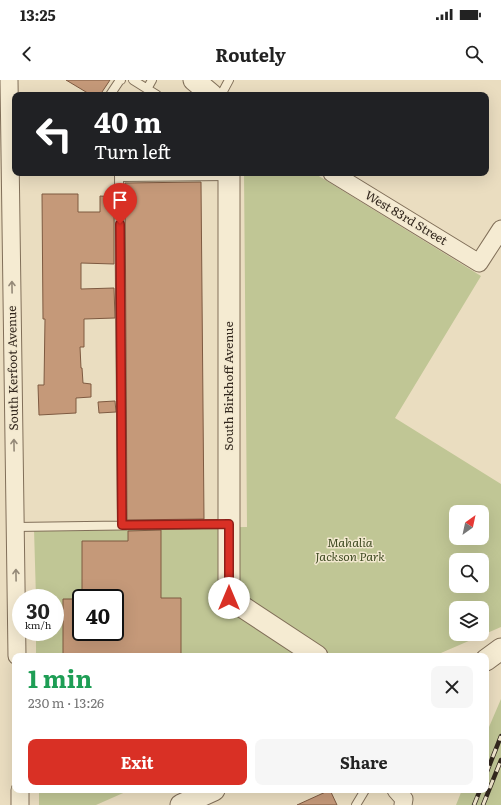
<!DOCTYPE html>
<html lang="en">
<head>
<meta charset="utf-8">
<style>
  :root { --surface:#fff; --page:#f6f6f6; --text:#222; --muted:#767676; --accent:#d93025 }
  body { margin:0; font-family:Literata,serif; background:var(--page); color:var(--text); height:100vh; display:flex; flex-direction:column; font-size:15px; white-space:nowrap }
  * { box-sizing:border-box; margin:0 }
  p { font-size:13px; color:var(--muted) }
  .icon { flex:none; width:22px; height:22px; fill:none; stroke:currentColor; stroke-width:2; stroke-linecap:round; stroke-linejoin:round }
  .map { position:relative; flex:1; overflow:hidden }
  .sheet { position:absolute; left:12px; top:573px; width:477px; height:140px; display:flex; flex-direction:column; background:var(--surface); border-radius:8px; box-shadow:0 4px 16px #0002 }
  .sheet>* { flex:none }
  .hud { position:absolute; left:12px; top:12px; width:477px; height:84px; border-radius:8px; box-shadow:0 4px 16px #0002; background:#202124; color:#fff; overflow:hidden }
  .needle { width:26px; rotate:33deg }
  .fabs { position:absolute; left:449px; top:425px; display:grid; gap:8px }
  .fabs a { display:grid; place-items:center; width:40px; height:40px; border-radius:8px; background:var(--surface); box-shadow:0 4px 16px #0002; font-size:20px }
  .speed { position:absolute; left:12px; top:509px; display:flex; gap:8px; font-size:20px; font-weight:700; text-align:center }
  .speed>* { display:grid; place-content:center; width:52px; height:52px; border-radius:50%; background:var(--surface); box-shadow:0 4px 16px #0002; line-height:1 }
  .speed small { font-size:10px; font-weight:400 }
  .speed .limit { border:2px solid #111; border-radius:6px; background:#fff; color:#111 }
  .pin { position:absolute; display:grid; place-items:center; width:34px; height:34px; color:#fff; margin:-41px -17px; border-radius:50% 50% 50% 0; rotate:-45deg; box-shadow:0 0 4px #0007 }
  .pin .icon { rotate:45deg }
  .me { position:absolute; width:44px; margin:-22px; rotate:0deg; stroke-linejoin:round; filter:drop-shadow(0 0 3px #0008) }
  .turn { display:flex; align-items:center; gap:14px; height:84px; padding:0 16px; font-size:18px }
  .turn .icon { width:52px; height:52px; stroke-width:2.5 }
  .turn b { display:block; font-size:28px; line-height:34px }
  .round { display:grid; place-items:center; flex:none; width:42px; height:42px; border-radius:8px; background:var(--page) }
  .head { display:flex; align-items:center; justify-content:space-between; height:68px; padding:0 16px }
  h1 { font-size:24px; font-weight:700; line-height:30px; color:#1e9e55 }
  .button { display:flex; gap:8px; margin-top:auto; padding:8px 16px }
  .button a { flex:1; height:46px; border-radius:8px; background:var(--accent); color:#fff; font-size:16px; font-weight:700; line-height:46px; text-align:center }
  .button a+a { background:var(--page); color:var(--text) }
  .status { display:flex; justify-content:space-between; align-items:center; height:28px; padding:0 20px; background:var(--surface); direction:ltr }
  .status svg { height:11px; fill:currentColor }
  header { display:flex; justify-content:space-between; align-items:center; height:52px; padding:0 16px; background:var(--surface); font-size:18px; font-weight:700 }
  .map>svg:first-child { display:block }
  .green { fill:#c0c695; fill-rule:evenodd }
  .building { fill:#c59979; stroke:#7e5a41 }
  .lines { fill:none; stroke-linecap:round; stroke-linejoin:round }
  .service-casing { stroke:#816f59; stroke-width:10 }
  .minor-casing { stroke:#816f59; stroke-width:19 }
  .tertiary-casing { stroke:#816f59; stroke-width:23 }
  .service { stroke:#f5ebd2; stroke-width:8 }
  .minor { stroke:#f5ebd2; stroke-width:17 }
  .tertiary { stroke:#f5ebd2; stroke-width:21 }
  .rail-casing { stroke:#32271d; stroke-width:4.5 }
  .rail { stroke:#f2e8cf; stroke-width:3; stroke-dasharray:9; stroke-linecap:butt }
  .oneway { stroke:#948978 }
  .route-casing { stroke:#8d1f18; stroke-width:10 }
  .route { stroke:#d93025; stroke-width:7 }
  .labels { text-anchor:middle; stroke-width:3; stroke-linejoin:round; paint-order:stroke }
  .street-label { font-size:12px; fill:#32271d; stroke:#f2e8cf }
  .park-label { font-size:12px; font-style:italic; fill:#424d25; stroke:#f2e8cf }
</style>
</head>
<body>
<div class="status"><b>13:25</b><svg viewBox="0 0 49 12"><path d="M0 12V9h3v3zM5 12V6h3v6zM10 12V3h3v9zM15 12V0h3v12zM26 1h20v11H26zM47 4h2v5h-2z"/></svg></div>
<header><svg class="icon" aria-label="back" viewBox="0 0 24 24"><path d="M15 5l-7 7 7 7"/></svg>Routely<svg class="icon" aria-label="search" viewBox="0 0 24 24"><circle cx="10" cy="10" r="6"/><path d="M15 15l6 6"/></svg></header>
<div class="map">
<svg width="501" height="725" viewBox="0 0 501 725">
  <rect width="100%" height="100%" fill="#eaddc0"/>
  <!-- green -->
  <path class="green" d="M244,93H314L481,196L395,338L501,404V547L434,576H36V552H55V518H36L34,449L247,447ZM456,432H482V458H456ZM456,480H482V506H456ZM81,518H115V552H81ZM456,528H482V554H456Z
    M501,619V725H456L462,710H486V654Z
    M39,710H130L96,725H39Z"/>
  <!-- building -->
  <path class="building" d="M66,0H110L100,15H91Z
    M201,102L204,439L127,440L125,103Z
    M42,114H78V132H100V116L114,117V184L81,183V209L114,208L115,238L84,239V267H80L81,288H82L83,303L91,304V317L76,318V333L39,335L38,305H44L45,239H43Z
    M115,321L116,332L99,333L98,322Z
    M161,450V518H181V576H63V519H81V552H115V518H82V461H128V451Z
    M330,710L337,725H297Z"/>
  <g class="lines">
    <defs>
      <path id="service" d="M133,0L157,15
        M147,9L152,0
        M110,15L120,0H121
        M221,15L229,0
        M119,93L122,445
        M119,97L229,96
        M15,447L228,444
        M356,725L365,710"/>
      <path id="minor" d="M9,0L17,576
        M332,93L479,183L501,149
        M20,710V725
        M396,710L404,719L403,725"/>
      <path id="tertiary" d="M194,0L212,15
        M229,93V518L317,576
        M486,580L501,569
        M181,725L214,710"/>
    </defs>
    <!-- service casing -->
    <use href="#service" class="service-casing"/>
    <!-- minor casing -->
    <use href="#minor" class="minor-casing"/>
    <!-- tertiary casing -->
    <use href="#tertiary" class="tertiary-casing"/>
    <!-- service -->
    <use href="#service" class="service"/>
    <!-- minor -->
    <use href="#minor" class="minor"/>
    <!-- tertiary -->
    <use href="#tertiary" class="tertiary"/>
    <defs>
      <path id="rail" d="M486,694L501,656
        M474,725L480,710
        M483,725L501,680"/>
    </defs>
    <!-- rail casing -->
    <use href="#rail" class="rail-casing"/>
    <!-- rail -->
    <use href="#rail" class="rail"/>
  </g>
  <!-- one-way arrows -->
  <defs><path id="oneway-shaft" d="M-6 0H5M1.5-3L5.5 0L1.5 3" fill="none" stroke-width="1.6" stroke-linecap="round" stroke-linejoin="round"/></defs>
  <g class="oneway">
    <use href="#oneway-shaft" transform="translate(12 207) rotate(-91)"/>
    <use href="#oneway-shaft" transform="translate(14 365) rotate(-91)"/>
    <use href="#oneway-shaft" transform="translate(16 495) rotate(-91)"/>
  </g>
  <g class="lines">
    <defs>
      <path id="route" d="M120,144L122,445L229,444V518"/>
    </defs>
    <!-- route casing -->
    <use href="#route" class="route-casing"/>
    <!-- route -->
    <use href="#route" class="route"/>
  </g>
  <g class="labels">
    <!-- street labels -->
    <g class="street-label">
      <text transform="translate(406 138) rotate(31)" y="4">West 83rd Street</text>
      <text transform="translate(13 288) rotate(-91)" y="4">South Kerfoot Avenue</text>
      <text transform="translate(229 306) rotate(-90)" y="4">South Birkhoff Avenue</text>
    </g>
    <!-- park labels -->
    <g class="park-label">
      <text x="350" y="467">Mahalia<tspan x="350" dy="14">Jackson Park</tspan></text>
    </g>
  </g>
</svg>
<div class="fabs">
<a><svg class="needle" viewBox="-14 -14 28 28"><path d="M0-13l5 13h-10z" fill="#e53935"/><path d="M0 13l5-13h-10z" fill="#767676"/></svg></a>
<a><svg class="icon" aria-label="search" viewBox="0 0 24 24"><circle cx="10" cy="10" r="6"/><path d="M15 15l6 6"/></svg></a>
<a><svg class="icon" aria-label="layers" viewBox="0 0 24 24"><path d="M12 4l9 5-9 5-9-5zM3 14l9 5 9-5"/></svg></a>
</div>
<div class="speed"><div>30<small>km/h</small></div><div class="limit">40</div></div>
<div class="pin" style="left:120px;top:144px;background:#d93025"><svg class="icon" aria-label="arrive" viewBox="0 0 24 24"><path d="M6 21V4h12l-3 4 3 4H6"/></svg></div>
<svg class="me" style="left:229px;top:518px" viewBox="-20 -20 40 40"><circle r="19" fill="#fff"/><path d="M0-13L10 11 0 6-10 11z" fill="#d93025"/></svg>
<div class="hud">
<div class="turn"><svg class="icon" aria-label="left" viewBox="0 0 24 24"><path d="M17 20v-9H6M10 6l-5 5 5 5"/></svg><div><b>40 m</b>Turn left</div></div>
</div>
<section class="sheet">
<div class="head"><div><h1>1 min</h1><p>230 m · 13:26</p></div><a class="round"><svg class="icon" aria-label="close" viewBox="0 0 24 24"><path d="M6 6l12 12M18 6L6 18"/></svg></a></div>
<div class="button"><a>Exit</a><a>Share</a></div>
</section>
</div>
</body>
</html>
